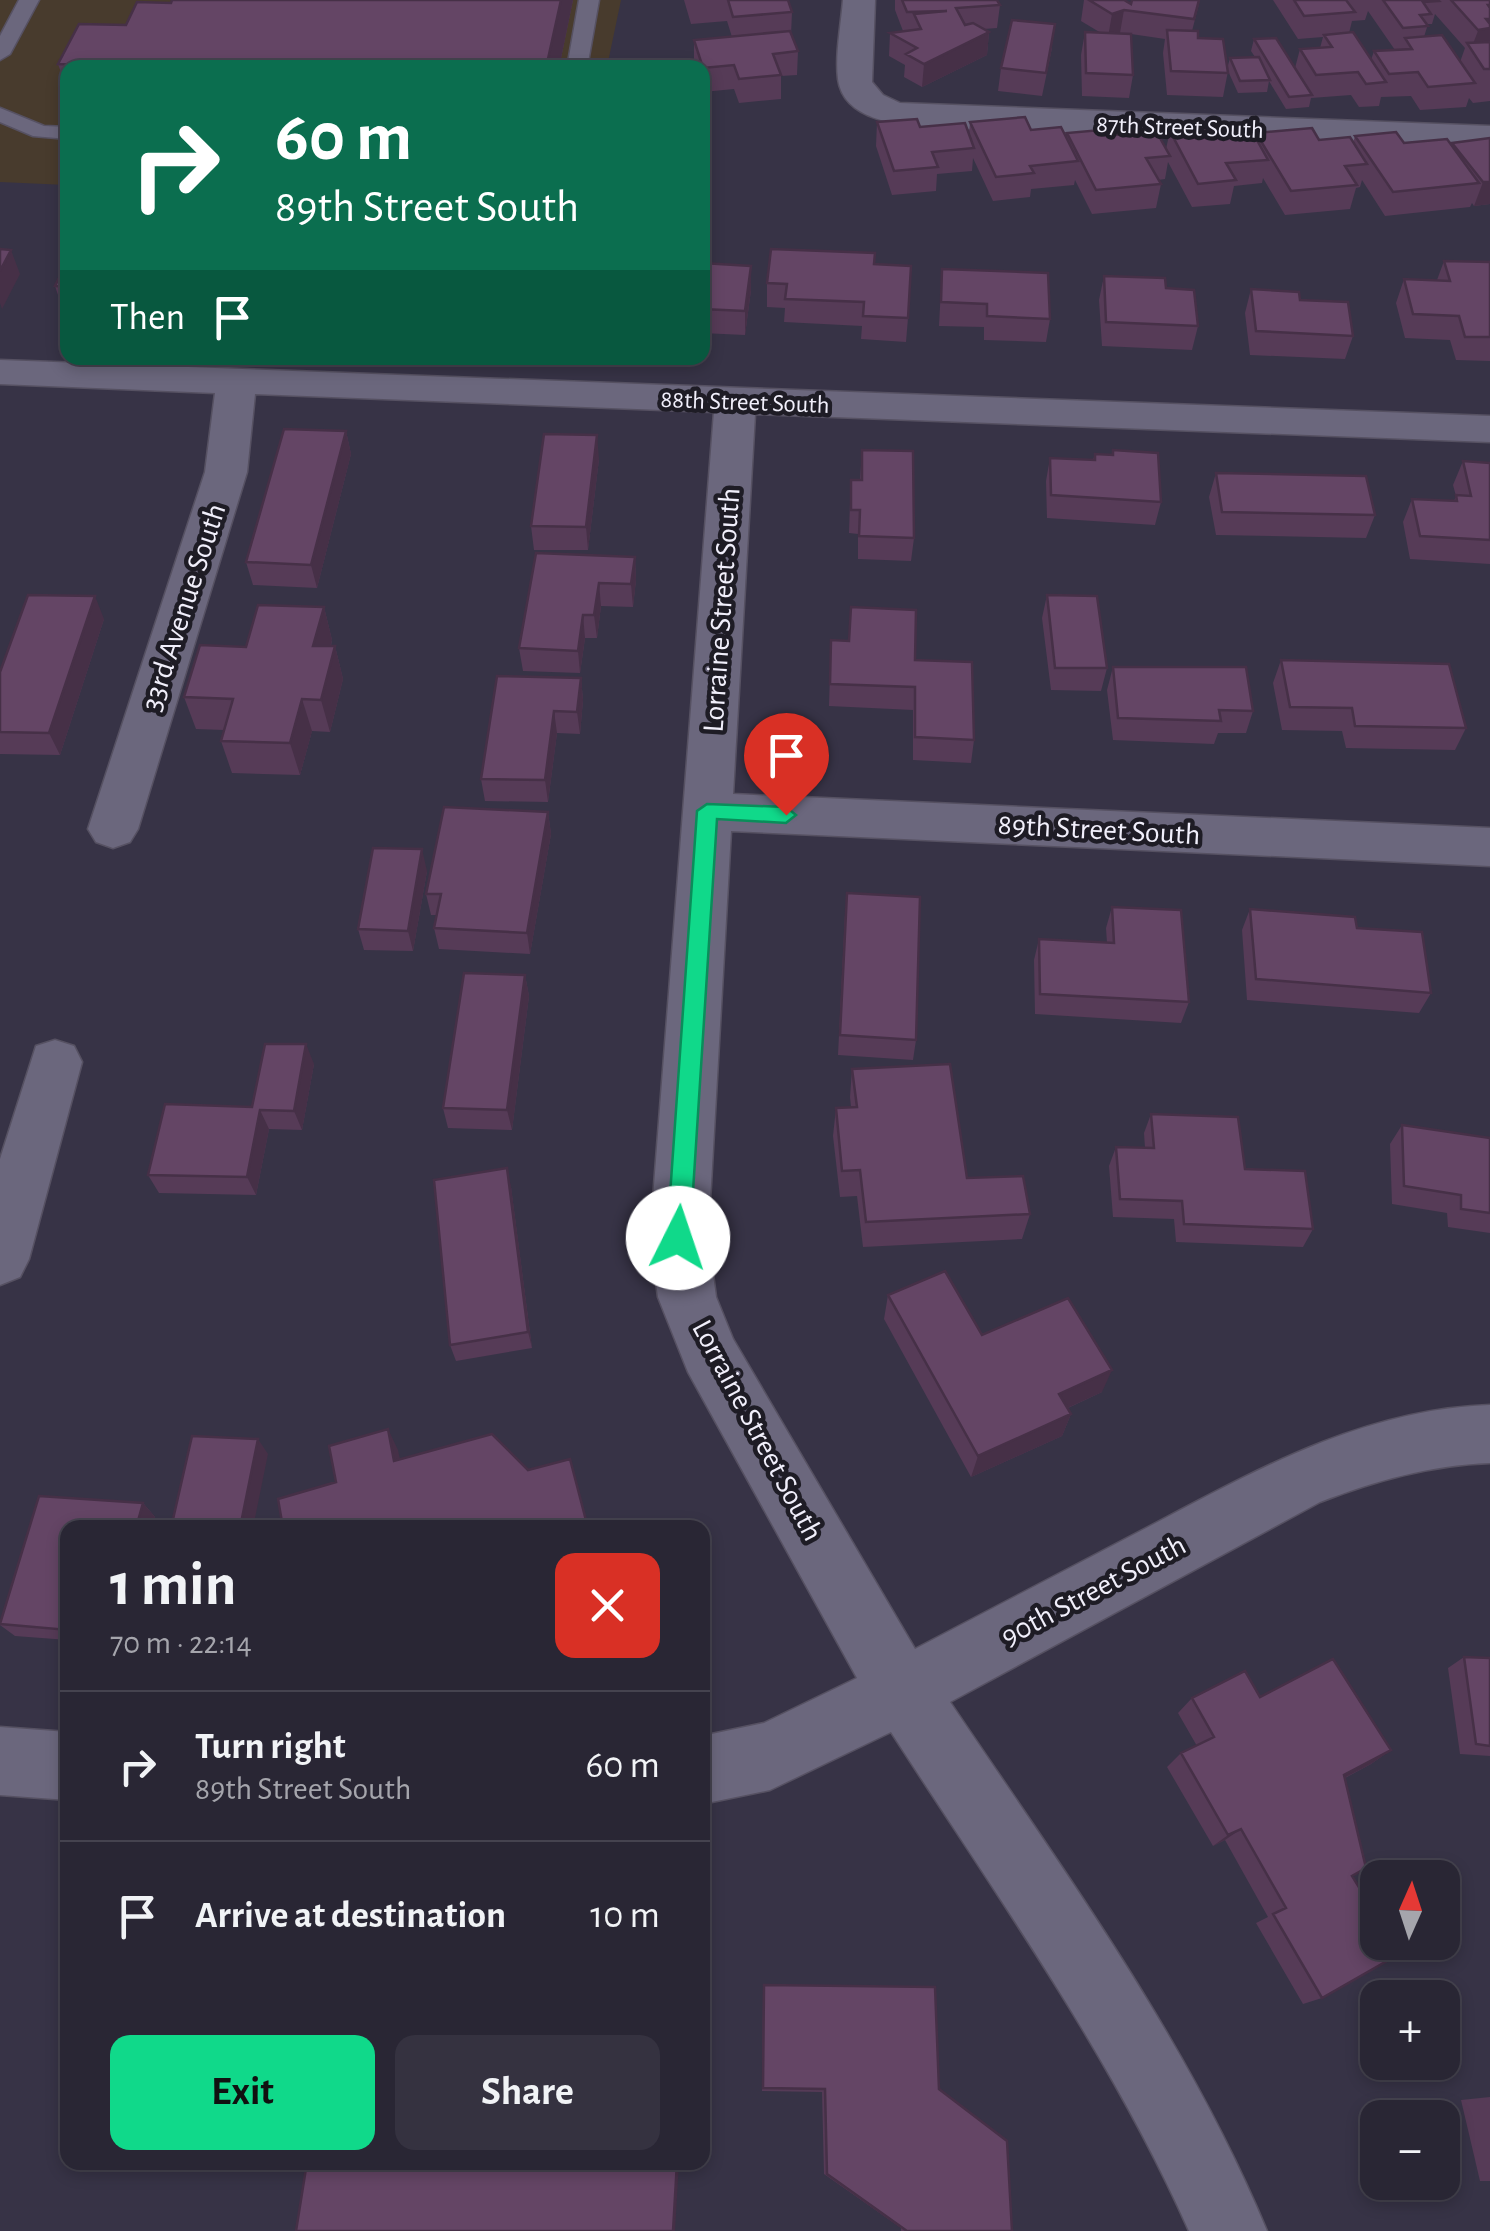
<!DOCTYPE html>
<html lang="en">
<head>
<meta charset="utf-8">
<style>
  :root { --surface:#292634; --page:#353240; --text:#f1f3f6; --muted:#a5a5ac; --line:#45434f; --accent:#10d98a }
  body { margin:0; font-family:"Alegreya Sans",sans-serif; background:var(--page); color:var(--text); height:100vh; display:flex; flex-direction:column; font-size:38px; white-space:nowrap }
  * { box-sizing:border-box; margin:0 }
  p { font-size:32px; color:var(--muted) }
  .icon { flex:none; width:55px; height:55px; fill:none; stroke:currentColor; stroke-width:2; stroke-linecap:round; stroke-linejoin:round }
  .map { position:relative; flex:1; overflow:hidden }
  .details { position:absolute; left:60px; top:1520px; width:650px; height:650px; display:flex; flex-direction:column; background:var(--surface); border-radius:20px; box-shadow:0 5px 15px #0003,0 0 0 2px var(--line) }
  .details>* { flex:none }
  .guide { position:absolute; left:60px; top:60px; width:650px; height:305px; border-radius:20px; box-shadow:0 5px 15px #0003,0 0 0 2px var(--line); background:#0b6e4f; color:#fff; overflow:hidden }
  .needle { width:65px; rotate:3deg }
  .controls { position:absolute; left:1360px; top:1860px; display:grid; gap:20px }
  .controls a { display:grid; place-items:center; width:100px; height:100px; border-radius:20px; background:var(--surface); box-shadow:0 5px 15px #0003,0 0 0 2px var(--line); font-size:50px }
  .pin { position:absolute; display:grid; place-items:center; width:85px; height:85px; color:#fff; margin:-102px -42px; border-radius:50% 50% 50% 0; rotate:-45deg; box-shadow:0 0 10px #0007 }
  .pin .icon { rotate:45deg }
  .me { position:absolute; width:110px; margin:-55px; rotate:4deg; stroke-linejoin:round; filter:drop-shadow(0 0 8px #0008) }
  .turn { display:flex; align-items:center; gap:35px; height:210px; padding:0 50px; font-size:45px }
  .turn .icon { width:130px; height:130px; stroke-width:2.5 }
  .turn b { display:block; font-size:70px; line-height:85px }
  .then { display:flex; align-items:center; height:95px; padding:0 50px; background:#0003; gap:20px; font-size:38px }
  .round { display:grid; place-items:center; flex:none; width:105px; height:105px; border-radius:20px; background:var(--page) }
  .headline { display:flex; align-items:center; justify-content:space-between; height:170px; padding:0 50px }
  h1 { font-size:60px; font-weight:700; line-height:75px }
  .primary-button { display:flex; gap:20px; margin-top:auto; padding:20px 50px }
  .primary-button a { flex:1; height:115px; border-radius:20px; background:var(--accent); color:#111; font-size:40px; font-weight:700; line-height:115px; text-align:center }
  .primary-button a+a { background:var(--page); color:var(--text) }
  ul { padding:0; list-style:none }
  li { display:flex; align-items:center; gap:30px; height:150px; padding:0 50px; border-top:2px solid var(--line) }
  li div { flex:1 }
  li b { display:block; font-size:38px }
  li em { font-style:normal }
  .map>svg:first-child { display:block }
  .industrial { fill:#483b2d }
  .lines { fill:none; stroke-linecap:round; stroke-linejoin:round }
  .service-casing { stroke:#565162; stroke-width:3 }
  .minor-casing { stroke:#565162; stroke-width:3 }
  .service { fill:#6b677d; fill-rule:evenodd }
  .minor { fill:#6b677d; fill-rule:evenodd }
  .wall { fill:#563b57; fill-rule:evenodd }
  .shaded-wall { fill:#463047 }
  .building { fill:#644565; stroke:#463047; stroke-width:2.5 }
  .route { fill:#10d98a; stroke:#0a8d5a; stroke-width:2.5 }
  .labels { text-anchor:middle; stroke-width:9; stroke-linejoin:round; paint-order:stroke }
  .far-street-label { font-size:25px; fill:#f1effb; stroke:#1e1c25 }
  .street-label { font-size:30px; fill:#f1effb; stroke:#1e1c25 }
</style>
</head>
<body>
<div class="map">
<svg width="1490" height="2231" viewBox="0 0 1490 2231">
  <rect width="100%" height="100%" fill="#373346"/>
  <!-- industrial -->
  <path class="industrial" d="M0,0H621L607,67L68,68L67,185L0,182Z"/>
  <g class="lines">
    <defs>
      <path id="service" d="M19,0H39L10,54L0,60V36Z
        M579,0H599L587,68H567Z
        M0,108L44,126L68,127V139L33,136L0,122Z"/>
      <path id="minor" d="M843,0H875L872,82L883,95L900,103L1490,126V148L945,128C911,126 844,125 838,79C835,55 841,25 843,0Z
        M0,360L1490,416V442L755,414L733,794L1490,828V866L731,831L708,1237L716,1297L733,1339L915,1649C993,1608 1072,1567 1150,1526C1258,1469 1365,1409 1490,1405V1463C1430,1465 1375,1481 1320,1502L950,1702C1065,1873 1187,2039 1267,2231H1189C1110,2053 996,1895 891,1732L770,1790L702,1804V1736L764,1723L857,1678L688,1372L658,1297L650,1237L714,412L255,394L247,472L138,829L130,842L113,848L96,842L88,829L205,472L215,393L0,384Z
        M55,1040L74,1046L82,1062L29,1259L20,1277L0,1285V1159L36,1046Z
        M0,1727L68,1732V1800L0,1795Z"/>
    </defs>
    <!-- service casing -->
    <use href="#service" class="service-casing"/>
    <!-- minor casing -->
    <use href="#minor" class="minor-casing"/>
    <!-- service -->
    <use href="#service" class="service"/>
    <!-- minor -->
    <use href="#minor" class="minor"/>
  </g>
  <!-- wall -->
  <path class="wall" d="M573,0L559,68H68V92L58,64L126,25Z
    M684,0H788L792,12L791,35L798,51L797,75L781,76V99L739,103L734,89L703,92L702,68H696L694,64V40L732,37L727,21L691,24Z
    M895,0H997L1000,5L997,28L984,29L989,32L987,55L922,87L904,77L905,65L889,56L890,33L903,31L895,10Z
    M1084,0H1124L1131,4L1200,0L1192,31L1227,69L1230,58L1255,57L1251,51L1254,39L1295,68L1300,49L1320,48L1323,37L1298,39L1273,0H1490L1489,42H1490V101L1473,103L1469,98L1466,107L1420,110L1411,96L1381,97L1379,106L1359,107L1351,95L1311,98L1309,107L1286,109L1269,81L1267,92L1238,93L1228,71L1223,97L1167,95L1163,53L1165,39L1131,34L1133,75L1129,98L1082,96L1081,55L1085,32L1101,33L1081,21ZM1368,11L1395,50L1374,51L1371,60L1349,33L1352,21L1365,20ZM1435,14L1465,48L1460,62L1424,37L1428,24H1432Z
    M1052,48L1042,96L998,91L1001,68Z
    M877,122L969,134L970,122L1031,130L1066,138L1067,133L1115,135L1166,149L1170,131L1255,137L1256,133L1353,143L1355,136L1404,143L1451,145L1452,143L1490,138V204L1474,206L1472,203L1470,207L1385,216L1362,180L1360,187L1356,188L1350,209L1285,215L1263,178L1262,183L1234,186L1230,204L1192,207L1168,162L1165,179L1158,180L1161,184L1156,208L1092,214L1075,180L1074,185L1031,189L1030,197L993,201L973,158L972,171L937,174L936,191L892,195L876,146Z
    M68,260V310H63L55,286Z
    M1444,261L1490,262V361L1456,360L1450,340L1405,338L1396,303L1404,279L1437,280Z
    M702,263L751,266V290L745,335L702,333Z
    M874,264L908,318L906,342L861,339L862,326L784,322L785,308L767,307V283Z
    M942,269L1050,319L1046,342L984,340V327L939,326Z
    M1104,276L1198,326L1192,350L1102,346L1099,300Z
    M1251,289L1300,300L1353,336L1345,359L1250,355L1245,313Z
    M346,431L351,454L317,588L253,585L246,562Z
    M862,450L914,538L911,561L858,559V534L849,533L850,503L851,480H860Z
    M1113,450L1161,502L1155,525L1047,518L1046,481L1050,458L1093,460L1095,454L1112,455Z
    M599,459L588,550H534L531,526Z
    M1463,461L1490,463V564L1410,559L1403,522L1412,499L1454,501L1456,496L1453,485Z
    M1216,473L1375,515L1366,538L1216,535L1209,497Z
    M536,553L635,557L636,580L633,607L601,606L597,638H585L580,673L523,671L519,648Z
    M1047,595L1107,668L1101,691L1051,690L1042,618Z
    M324,607L332,640L331,646H335L343,679L330,732L312,731L300,775L232,773L221,741L224,730L196,729L184,697L246,647Z
    M104,619L60,755L0,754V672Z
    M831,640L915,660L974,740L971,763L913,760V710L829,706Z
    M1281,660L1466,728L1455,750L1346,748L1342,731L1282,730L1273,683Z
    M1113,667L1253,711L1246,733H1218L1214,744L1113,740L1107,690Z
    M581,678L583,700L580,734L557,733L548,802L485,801L481,779Z
    M548,812L551,834L530,954L439,949L434,928L437,915H431L426,894Z
    M427,871L413,951L364,950L358,929Z
    M1112,907L1189,1002L1181,1023L1035,1014L1034,960L1039,939L1107,943L1106,928Z
    M1250,909L1357,928L1431,993L1419,1013L1247,1000L1242,930Z
    M845,914L916,1040L913,1060L838,1055Z
    M525,975L529,996L512,1130L448,1128L443,1108Z
    M314,1064L302,1130L269,1129L256,1195L159,1193L148,1175L252,1107Z
    M852,1069L967,1178L1030,1214L1022,1239L863,1247L857,1196L840,1197L833,1136L836,1108L851,1107L850,1097Z
    M1151,1114L1245,1169L1313,1229L1303,1247L1176,1242L1174,1219L1113,1217L1109,1166L1116,1147L1145,1148L1144,1133Z
    M1402,1125L1490,1138V1233L1448,1227L1447,1213L1392,1204L1390,1144Z
    M511,1187L532,1348L456,1361L450,1345Z
    M888,1295L982,1335L1102,1392L1068,1408L1071,1414L1062,1436L971,1477L884,1319Z
    M39,1496L143,1503L155,1517L152,1528H68V1640L15,1636L0,1625Z
    M1464,1657L1490,1658V1756L1460,1754L1448,1668Z
    M1260,1697L1391,1750L1371,1764L1345,1778L1352,1876L1322,1998L1303,2004L1256,1923L1268,1917L1225,1840L1213,1846L1167,1767L1181,1753L1197,1746L1178,1713L1192,1698Z
    M763,1991L939,2089L1012,2231H901V2228L824,2174L822,2092L762,2091Z
    M1490,2097V2181H1480L1461,2100Z"/>
  <!-- shaded-wall -->
  <path class="shaded-wall" d="M561,0H573L559,68H546Z
    M1488,5H1490V41L1486,51L1471,49Z
    M1124,10L1120,33L1108,37L1112,14Z
    M989,32L987,55L922,87L924,64Z
    M1483,182H1490V204L1474,206Z
    M11,250L20,274L2,309L0,303V271Z
    M751,266V290L745,335V311Z
    M346,431L351,454L317,588L311,565Z
    M597,435L599,459L588,550L586,527Z
    M635,557L636,580L633,607L631,584Z
    M599,583L601,606L597,638L594,615Z
    M95,596L104,619L60,755L49,733Z
    M324,607L332,640L322,678L313,646Z
    M583,615L585,638L580,673L578,651Z
    M335,646L343,679L330,732L321,700Z
    M581,678L583,700L580,734L577,712Z
    M302,699L312,731L300,775L290,743Z
    M554,711L557,733L548,802L545,780Z
    M548,812L551,834L530,954L527,933Z
    M422,849L427,871L413,951L408,931Z
    M525,975L529,996L512,1130L507,1110Z
    M306,1044L314,1064L302,1130L294,1111Z
    M260,1110L269,1129L256,1195L247,1177Z
    M507,1168L511,1187L532,1348L528,1332Z
    M1112,1370L1102,1392L1050,1416L1059,1394Z
    M1071,1414L1062,1436L971,1477L978,1456Z
    M388,1429L398,1450L405,1482L394,1461Z
    M258,1439L268,1454L253,1528H240Z
    M143,1503L155,1517L152,1528H136Z
    M1391,1750L1371,1764L1325,1788L1344,1775Z
    M1241,1829L1225,1840L1213,1846L1228,1835Z
    M677,2162H679L675,2231H673Z"/>
  <!-- building -->
  <path class="building" d="M172,0H561L546,68H178L58,64L79,24L126,25L137,2L171,3Z
    M728,0H788L792,12L733,17Z
    M902,0H997L1000,5L956,8L965,25L973,23L989,32L924,64L906,54L917,48L890,33L921,29L914,14L947,11L907,12Z
    M1089,0H1124L1131,4L1132,0H1199L1194,19L1124,10L1112,14Z
    M1294,0H1346L1355,12L1304,16Z
    M1383,0H1438L1439,1L1423,2L1431,14L1420,15L1428,26L1403,28Z
    M1451,0H1490V5H1488L1490,8V19H1486L1490,24V28L1478,30Z
    M1012,20L1055,24L1046,73L1001,68Z
    M1167,30L1198,31V38L1223,39L1228,73L1171,71Z
    M790,31L798,51L773,54L781,75L739,79L734,65L703,68L694,40Z
    M1085,32L1131,34L1133,75L1086,73Z
    M1353,32L1386,82L1366,84L1358,72L1316,75L1300,49L1332,47L1324,35Z
    M1442,35L1475,83L1428,87L1418,72L1389,74L1374,51L1412,49L1405,38Z
    M1276,38L1312,95L1289,97L1254,39Z
    M1490,42V69H1484L1467,43Z
    M1259,57L1270,80L1240,81L1230,58Z
    M1025,117L1031,130L1061,127L1078,161L1030,166L1034,173L996,177L970,122Z
    M917,119L920,127L965,123L974,148L932,152L938,167L894,171L877,122Z
    M1218,127L1223,136L1253,133L1268,160L1226,163L1236,180L1198,184L1170,131Z
    M1312,128L1319,140L1350,137L1367,164L1345,166L1357,185L1291,191L1256,133Z
    M1112,129L1115,135L1156,131L1170,156L1146,158L1161,184L1096,190L1067,133Z
    M1396,132L1404,143L1447,139L1479,183L1393,192L1355,136Z
    M1490,138V182H1483L1452,143Z
    M0,249L11,250L0,271Z
    M771,249L875,253L874,264L911,266L908,318L863,316L864,302L785,299L787,284L767,283Z
    M68,260V287L55,286Z
    M1444,261L1490,262V337H1465L1459,316L1413,314L1404,279L1450,281Z
    M702,263L751,266L745,311L702,309Z
    M942,269L1048,273L1050,319L987,316V304L941,302Z
    M1104,276L1165,278L1166,288L1194,290L1198,326L1106,322Z
    M1251,289L1299,292L1300,300L1348,302L1353,336L1256,331Z
    M284,429L346,431L311,565L246,562Z
    M544,434L597,435L586,527L531,526Z
    M862,450L913,451L914,538L859,536L860,510H851V480H862Z
    M1113,450L1158,453L1161,502L1051,495L1050,458L1095,460V454L1113,455Z
    M1463,461L1490,463V540L1420,536L1412,499L1457,501L1456,495L1471,496Z
    M1216,473L1366,476L1375,515L1222,512Z
    M536,553L635,557L631,584L599,583L594,615H583L578,651L519,648Z
    M28,595L95,596L49,733L0,732V672Z
    M1047,595L1097,596L1107,668H1055Z
    M258,605L324,607L313,646H335L321,700L302,699L290,743L221,741L233,699L184,697L200,645L246,647Z
    M851,607L916,610L915,660L972,662L974,740L915,737V687L830,684L831,640L849,641Z
    M1281,660L1449,664L1466,728L1355,726L1352,708L1290,707Z
    M1113,667H1246L1253,711L1219,710L1221,721L1118,718Z
    M497,676L581,678L577,712L554,711L545,780L481,779Z
    M444,807L548,812L527,933L434,928L441,894H426Z
    M373,848L422,849L408,931L358,929Z
    M847,893L920,897L916,1040L840,1035Z
    M1112,907L1181,910L1189,1002L1040,994L1039,939L1114,943Z
    M1250,909L1355,917L1357,928L1422,932L1431,993L1256,979Z
    M464,973L525,975L507,1110L443,1108Z
    M265,1044H306L294,1111L260,1110L247,1177L148,1175L165,1104L252,1107Z
    M950,1064L967,1178L1023,1176L1030,1214L866,1222L860,1170L842,1171L836,1108L857,1107L852,1069Z
    M1151,1114L1238,1117L1245,1169L1305,1171L1313,1229L1184,1224L1182,1201L1120,1199L1116,1147L1154,1148Z
    M1402,1125L1490,1138V1213L1461,1209V1195L1404,1186Z
    M507,1168L528,1332L450,1345L434,1180Z
    M945,1271L982,1335L1068,1298L1112,1370L1059,1394L1071,1414L978,1456L888,1295Z
    M388,1429L394,1461L492,1434L528,1470L570,1459L588,1528H283L278,1499L336,1482L329,1446Z
    M192,1436L258,1439L240,1528H171Z
    M39,1496L143,1503L136,1528H68V1630L0,1624Z
    M1464,1657L1490,1658V1746L1476,1744Z
    M1333,1659L1391,1750L1344,1775L1366,1868L1352,1876L1378,1918V1942H1392L1399,1954L1322,1998L1273,1914L1286,1908L1241,1829L1228,1835L1181,1753L1214,1737L1192,1698L1245,1671L1260,1697Z
    M764,1985L935,1987L939,2089L1007,2141L1012,2231H907L827,2174L825,2089L763,2088Z
    M307,2162H677L673,2231H296Z"/>
  <!-- route -->
  <path class="route" d="M707,804L786,807L796,815L786,823L717,819L690,1238L687,1245L678,1248L670,1245L667,1238L697,811Z"/>
  <g class="labels">
    <!-- far-street labels -->
    <g class="far-street-label">
      <text transform="translate(1180 126) rotate(2)" y="9">87th Street South</text>
      <text transform="translate(745 401) rotate(2)" y="9">88th Street South</text>
    </g>
    <!-- street labels -->
    <g class="street-label">
      <text transform="translate(183 607) rotate(-72)" y="10">33rd Avenue South</text>
      <text transform="translate(721 610) rotate(-86)" y="10">Lorraine Street South</text>
      <text transform="translate(1099 829) rotate(3)" y="10">89th Street South</text>
      <text transform="translate(758 1430) rotate(62)" y="10">Lorraine Street South</text>
      <text transform="translate(1093 1590) rotate(-28)" y="10">90th Street South</text>
    </g>
  </g>
</svg>
<div class="controls">
<a><svg class="needle" viewBox="-14 -14 28 28"><path d="M0-13l5 13h-10z" fill="#e53935"/><path d="M0 13l5-13h-10z" fill="#a5a5ac"/></svg></a>
<a>+</a>
<a>−</a>
</div>
<div class="pin" style="left:786px;top:815px;background:#d93025"><svg class="icon" aria-label="arrive" viewBox="0 0 24 24"><path d="M6 21V4h12l-3 4 3 4H6"/></svg></div>
<svg class="me" style="left:678px;top:1238px" viewBox="-20 -20 40 40"><circle r="19" fill="#fff"/><path d="M0-13L10 11 0 6-10 11z" fill="#10d98a"/></svg>
<div class="guide">
<div class="turn"><svg class="icon" aria-label="right" viewBox="0 0 24 24"><path d="M7 20v-9h11M14 6l5 5-5 5"/></svg><div><b>60 m</b>89th Street South</div></div>
<div class="then">Then<svg class="icon" aria-label="arrive" viewBox="0 0 24 24"><path d="M6 21V4h12l-3 4 3 4H6"/></svg></div>
</div>
<section class="details">
<div class="headline"><div><h1>1 min</h1><p>70 m · 22:14</p></div><a class="round" style="background:#d93025;color:#fff"><svg class="icon" aria-label="close" viewBox="0 0 24 24"><path d="M6 6l12 12M18 6L6 18"/></svg></a></div>
<ul>
<li><svg class="icon" aria-label="right" viewBox="0 0 24 24"><path d="M7 20v-9h11M14 6l5 5-5 5"/></svg><div><b>Turn right</b><p>89th Street South</p></div><em>60 m</em></li>
<li><svg class="icon" aria-label="arrive" viewBox="0 0 24 24"><path d="M6 21V4h12l-3 4 3 4H6"/></svg><div><b>Arrive at destination</b></div><em>10 m</em></li>
</ul>
<div class="primary-button"><a>Exit</a><a>Share</a></div>
</section>
</div>
</body>
</html>
